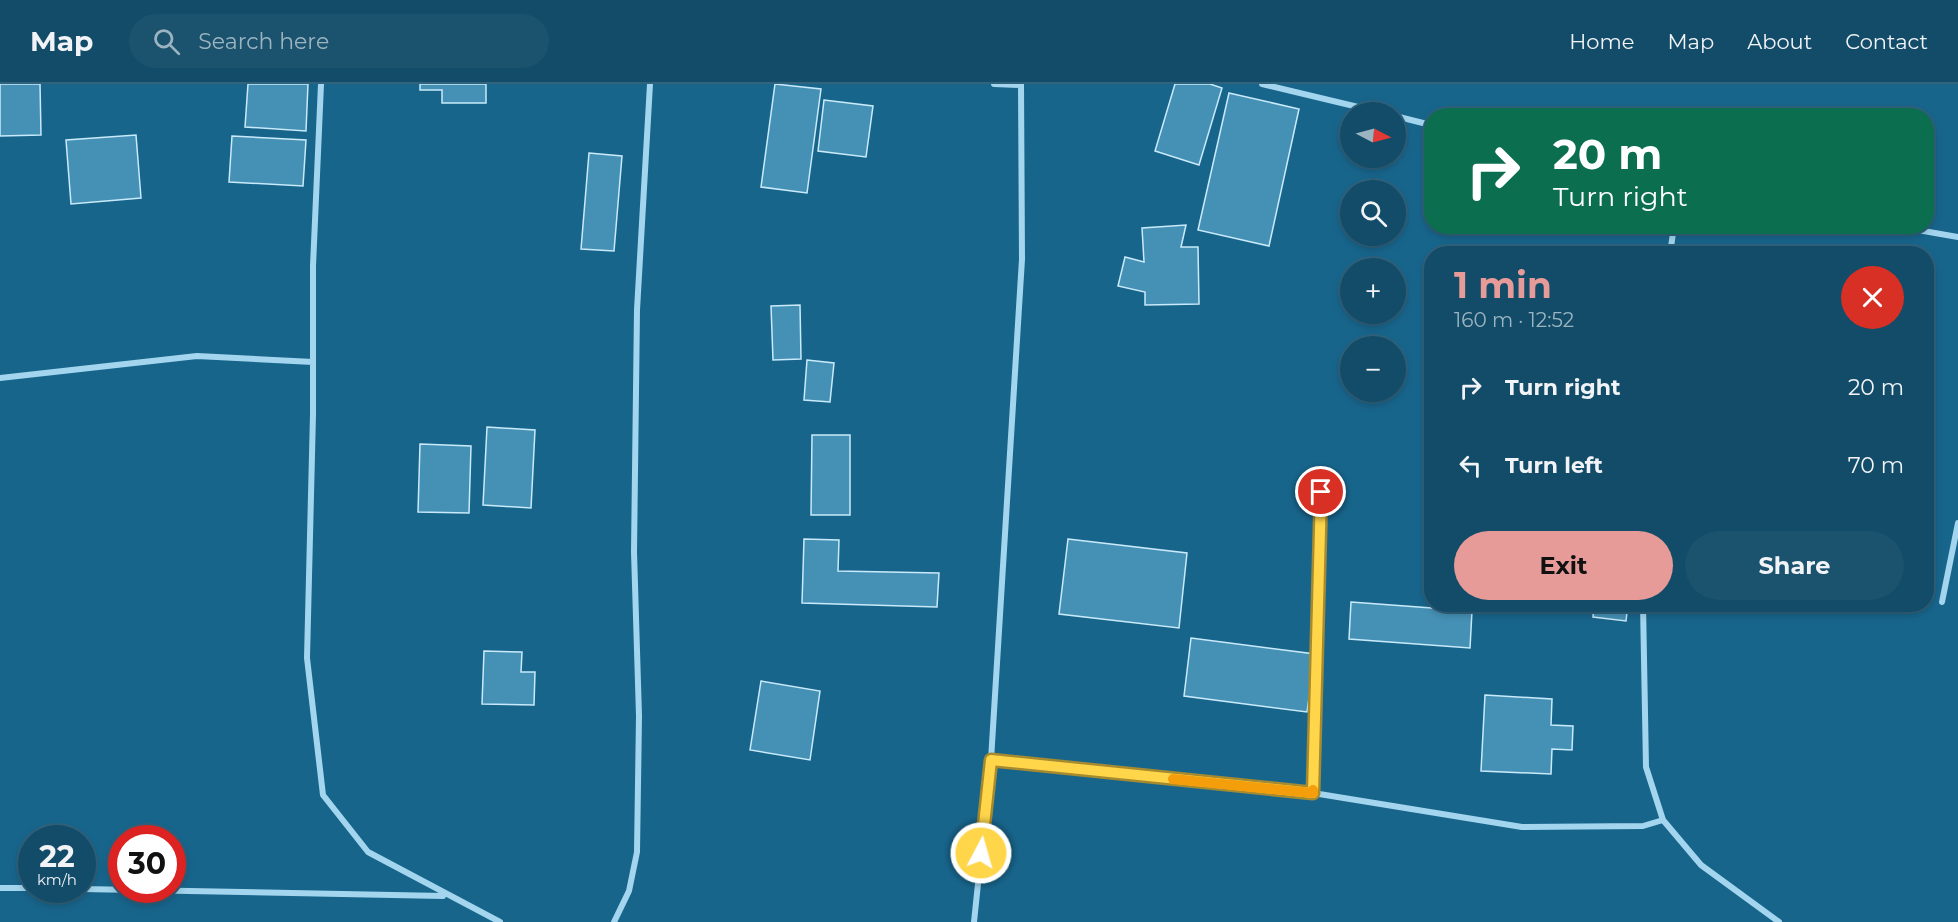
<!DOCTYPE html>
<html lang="en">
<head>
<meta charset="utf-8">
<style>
  :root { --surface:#124c69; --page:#1b536f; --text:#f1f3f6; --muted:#9cb4c0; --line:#31637d; --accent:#e69b98 }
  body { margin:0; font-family:Montserrat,sans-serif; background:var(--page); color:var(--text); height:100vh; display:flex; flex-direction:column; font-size:22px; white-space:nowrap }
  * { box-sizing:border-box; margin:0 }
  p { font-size:20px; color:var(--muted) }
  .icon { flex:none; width:33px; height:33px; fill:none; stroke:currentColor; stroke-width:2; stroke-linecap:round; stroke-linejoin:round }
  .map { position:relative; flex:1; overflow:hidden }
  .side { position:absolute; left:1424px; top:162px; width:510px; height:366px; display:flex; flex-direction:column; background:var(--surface); border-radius:24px; box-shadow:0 3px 9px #0003,0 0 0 2px var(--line) }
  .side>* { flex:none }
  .hud { position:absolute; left:1424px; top:24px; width:510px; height:126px; border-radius:24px; box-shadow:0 3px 9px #0003,0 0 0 2px var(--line); background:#0b6e4f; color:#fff; overflow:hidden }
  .needle { width:39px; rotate:96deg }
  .controls { position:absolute; left:1340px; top:18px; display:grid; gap:12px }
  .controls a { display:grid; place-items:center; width:66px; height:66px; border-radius:50%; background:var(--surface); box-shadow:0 3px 9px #0003,0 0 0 2px var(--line); font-size:30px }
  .speed { position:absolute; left:18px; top:741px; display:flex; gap:12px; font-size:30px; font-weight:700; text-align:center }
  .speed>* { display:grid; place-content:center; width:78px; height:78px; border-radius:50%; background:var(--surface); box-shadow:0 3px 9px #0003,0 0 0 2px var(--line); line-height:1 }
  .speed small { font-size:15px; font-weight:400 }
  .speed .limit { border:9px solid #d22; background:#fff; color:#111 }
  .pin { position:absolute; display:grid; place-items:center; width:51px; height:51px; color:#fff; margin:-26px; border:3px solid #fff; border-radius:50%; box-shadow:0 2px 6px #0007 }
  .me { position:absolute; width:66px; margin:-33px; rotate:6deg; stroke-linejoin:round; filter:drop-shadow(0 0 4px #0008) }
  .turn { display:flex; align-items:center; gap:21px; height:126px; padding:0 30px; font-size:27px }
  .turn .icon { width:78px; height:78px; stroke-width:2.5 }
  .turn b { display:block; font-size:42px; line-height:51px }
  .round { display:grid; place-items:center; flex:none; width:63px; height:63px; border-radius:32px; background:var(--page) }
  .head { display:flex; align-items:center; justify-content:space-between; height:102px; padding:0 30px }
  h1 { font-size:36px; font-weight:700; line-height:45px; color:var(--accent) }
  .primary-button { display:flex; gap:12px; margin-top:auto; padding:12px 30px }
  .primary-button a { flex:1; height:69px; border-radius:36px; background:var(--accent); color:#111; font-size:24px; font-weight:700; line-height:69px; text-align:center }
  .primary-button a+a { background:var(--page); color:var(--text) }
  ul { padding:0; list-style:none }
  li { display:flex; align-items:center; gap:18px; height:78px; padding:0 30px }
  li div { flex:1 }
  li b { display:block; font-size:22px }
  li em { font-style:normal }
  header { display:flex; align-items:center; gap:36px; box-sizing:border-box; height:84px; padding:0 30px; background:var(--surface); border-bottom:2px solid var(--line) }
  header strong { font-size:28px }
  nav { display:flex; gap:33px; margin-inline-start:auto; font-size:21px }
  .search { width:420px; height:54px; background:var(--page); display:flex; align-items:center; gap:15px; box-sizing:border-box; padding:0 21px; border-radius:33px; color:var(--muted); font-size:22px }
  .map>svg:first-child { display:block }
  .building { fill:#4591b6; stroke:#c9eafa; stroke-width:1.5 }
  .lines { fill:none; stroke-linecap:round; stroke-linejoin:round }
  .street { stroke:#a3d6ee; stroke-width:6 }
  .route-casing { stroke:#a68a30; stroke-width:15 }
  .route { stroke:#ffd54a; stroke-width:10 }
  .slow { stroke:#f59e0b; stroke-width:10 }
</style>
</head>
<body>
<header>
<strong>Map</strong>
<div class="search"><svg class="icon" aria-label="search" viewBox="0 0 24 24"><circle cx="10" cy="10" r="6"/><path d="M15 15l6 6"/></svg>Search here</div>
<nav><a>Home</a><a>Map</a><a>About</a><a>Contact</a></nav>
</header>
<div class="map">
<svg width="1958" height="838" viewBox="0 0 1958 838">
  <rect width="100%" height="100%" fill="#18658c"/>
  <!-- building -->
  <path class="building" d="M0,0H40L41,51L0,52Z
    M248,0H308L306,47L245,43Z
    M420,0H486V19H442V6H420Z
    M775,0L821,5L807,109L761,103Z
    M1175,0H1210L1222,4L1199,81L1155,67Z
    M1229,9L1299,25L1269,162L1198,146Z
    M824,16L873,22L866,73L818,67Z
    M136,51L141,114L71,120L66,56Z
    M232,52L306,56L303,102L229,98Z
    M589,69L622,72L614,167L581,165Z
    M1186,141L1181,163H1198L1199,220L1145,221V208L1118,202L1125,173L1144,178L1142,144Z
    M800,221L801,275L773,276L771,222Z
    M807,276L834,279L830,318L804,316Z
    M487,343L535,346L531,424L483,421Z
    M812,351H850V431H811Z
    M420,360L471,362L469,429L418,428Z
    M804,455L839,456L838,487L939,489L937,523L802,519Z
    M1068,455L1187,469L1179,544L1059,530Z
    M1351,518L1472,527L1470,564L1349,555Z
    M1594,520H1628L1626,537L1593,533Z
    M1191,554L1315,570L1307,628L1184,612Z
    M484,567L522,568L521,588H535L534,621L482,620Z
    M761,597L820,607L810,676L750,666Z
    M1485,611L1552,615L1551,641L1573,642L1572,666L1552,665L1551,690L1481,687Z"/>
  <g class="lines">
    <!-- street -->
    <path class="street" d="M321,0L313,182V330L307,574L323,711L368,768L500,838
      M994,0L1020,1
      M1262,0L1379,28
      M1395,32L1431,41
      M1895,142L1958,153
      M1670,170L1674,142
      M0,294L197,272L313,278
      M1942,518L1958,439
      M1643,520L1646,683L1663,736L1701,781L1779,838
      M991,676L1313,709L1522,743L1643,742L1663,736
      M1313,709L1321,408
      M0,804H32
      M82,805L443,812
      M614,838L629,807L637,768L639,632L634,468L637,226L650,0
      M974,838L991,676L1022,175L1021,0"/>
  </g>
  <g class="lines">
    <defs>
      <path id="route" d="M981,769L991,676L1313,709L1321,408"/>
    </defs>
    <!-- route casing -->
    <use href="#route" class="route-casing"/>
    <!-- route -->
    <use href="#route" class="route"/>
    <!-- slow -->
    <path class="slow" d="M1173,695L1313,709V706"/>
  </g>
</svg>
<div class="controls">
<a><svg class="needle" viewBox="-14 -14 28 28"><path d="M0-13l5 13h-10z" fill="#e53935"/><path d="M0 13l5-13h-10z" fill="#9cb4c0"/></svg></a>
<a><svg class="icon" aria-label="search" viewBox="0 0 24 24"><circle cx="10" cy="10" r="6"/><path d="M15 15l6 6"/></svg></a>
<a>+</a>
<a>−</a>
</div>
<div class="speed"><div>22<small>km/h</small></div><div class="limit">30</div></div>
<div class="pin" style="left:1321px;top:408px;background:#d93025"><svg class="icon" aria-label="arrive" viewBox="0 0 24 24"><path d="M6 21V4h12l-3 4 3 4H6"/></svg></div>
<svg class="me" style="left:981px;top:769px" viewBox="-20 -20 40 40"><circle r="17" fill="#ffd54a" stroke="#fff" stroke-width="3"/><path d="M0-11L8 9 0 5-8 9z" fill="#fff"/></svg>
<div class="hud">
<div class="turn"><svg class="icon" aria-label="right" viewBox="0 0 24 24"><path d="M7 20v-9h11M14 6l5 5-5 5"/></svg><div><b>20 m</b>Turn right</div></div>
</div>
<section class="side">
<div class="head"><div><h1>1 min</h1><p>160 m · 12:52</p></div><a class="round" style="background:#d93025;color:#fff"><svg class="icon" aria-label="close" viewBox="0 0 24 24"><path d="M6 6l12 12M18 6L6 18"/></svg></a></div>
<ul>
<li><svg class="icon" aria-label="right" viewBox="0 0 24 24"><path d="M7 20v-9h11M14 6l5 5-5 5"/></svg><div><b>Turn right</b></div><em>20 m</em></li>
<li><svg class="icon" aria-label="left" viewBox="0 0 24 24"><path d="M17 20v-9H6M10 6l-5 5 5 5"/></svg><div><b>Turn left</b></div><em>70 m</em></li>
</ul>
<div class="primary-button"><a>Exit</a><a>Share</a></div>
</section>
</div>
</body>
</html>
